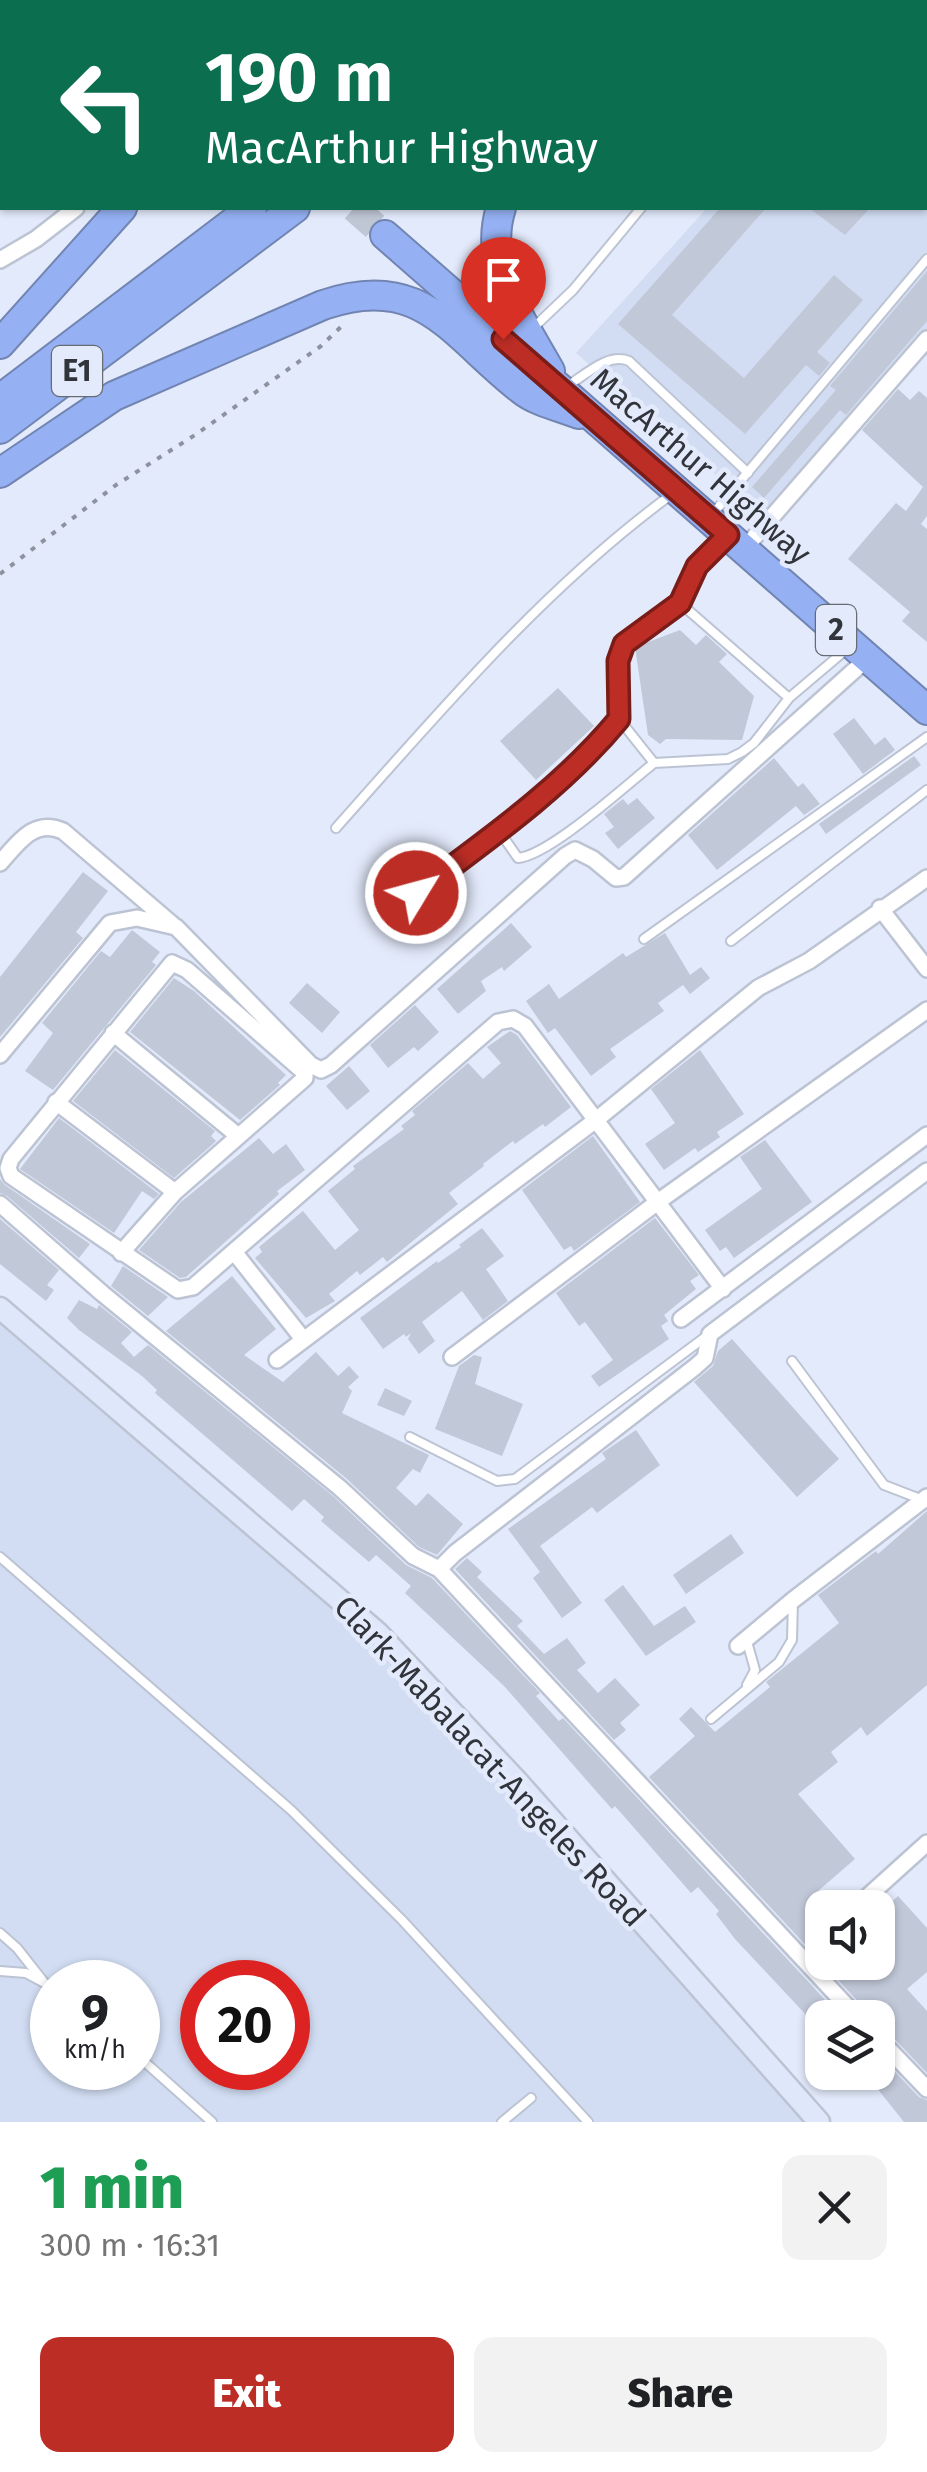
<!DOCTYPE html>
<html lang="en">
<head>
<meta charset="utf-8">
<style>
  :root { --surface:#fff; --page:#f2f2f2; --text:#202124; --muted:#757577; --accent:#bb2d25 }
  body { margin:0; font-family:"Fira Sans",sans-serif; background:var(--page); color:var(--text); height:100vh; display:flex; flex-direction:column; font-size:38px; white-space:nowrap }
  * { box-sizing:border-box; margin:0 }
  p { font-size:32px; color:var(--muted) }
  .icon { flex:none; width:55px; height:55px; fill:none; stroke:currentColor; stroke-width:2; stroke-linecap:round; stroke-linejoin:round }
  .map { position:relative; height:2122px; overflow:hidden }
  .side { display:flex; flex-direction:column; background:var(--surface); flex:1 }
  .side>* { flex:none }
  .guide { position:absolute; left:0px; top:0px; width:928px; height:210px; box-shadow:0 2px 8px #0004; background:#0b6e4f; color:#fff; overflow:hidden }
  .buttons { position:absolute; left:805px; top:1890px; display:grid; gap:20px }
  .buttons a { display:grid; place-items:center; width:90px; height:90px; border-radius:20px; background:var(--surface); box-shadow:0 2px 8px #0004; font-size:50px }
  .speed { position:absolute; left:30px; top:1960px; display:flex; gap:20px; font-size:50px; font-weight:700; text-align:center }
  .speed>* { display:grid; place-content:center; width:130px; height:130px; border-radius:50%; background:var(--surface); box-shadow:0 2px 8px #0004; line-height:1 }
  .speed small { font-size:25px; font-weight:400 }
  .speed .limit { border:15px solid #d22; background:#fff; color:#111 }
  .pin { position:absolute; display:grid; place-items:center; width:85px; height:85px; color:#fff; margin:-102px -42px; border-radius:50% 50% 50% 0; rotate:-45deg; box-shadow:0 0 10px #0007 }
  .pin .icon { rotate:45deg }
  .me { position:absolute; width:110px; margin:-55px; rotate:53deg; stroke-linejoin:round; filter:drop-shadow(0 0 8px #0008) }
  .turn { display:flex; align-items:center; gap:35px; height:210px; padding:0 40px; font-size:45px }
  .turn .icon { width:130px; height:130px; stroke-width:2.5 }
  .turn b { display:block; font-size:70px; line-height:85px }
  .round { display:grid; place-items:center; flex:none; width:105px; height:105px; border-radius:20px; background:var(--page) }
  .headline { display:flex; align-items:center; justify-content:space-between; height:170px; padding:0 40px }
  h1 { font-size:60px; font-weight:800; line-height:75px; color:#1e9e55 }
  .action { display:flex; gap:20px; margin-top:auto; padding:20px 40px }
  .action a { flex:1; height:115px; border-radius:20px; background:var(--accent); color:#fff; font-size:40px; font-weight:800; line-height:115px; text-align:center }
  .action a+a { background:var(--page); color:var(--text) }
  .map>svg:first-child { display:block }
  .built { fill:#d2ddf3; fill-rule:evenodd }
  .building { fill:#c1c8d8 }
  .lines { fill:none; stroke-linecap:round; stroke-linejoin:round }
  .highway-tunnel { stroke:#bfc6d4; stroke-width:28; stroke-dasharray:28 14; stroke-linecap:butt }
  .lane-casing { stroke:#bcc3d3; stroke-width:12 }
  .street-casing { stroke:#bcc3d3; stroke-width:20 }
  .secondary-casing { stroke:#bcc3d3; stroke-width:25 }
  .highway-casing { stroke:#7285b2; stroke-width:32 }
  .path { stroke:#8d929e; stroke-width:4; stroke-dasharray:5 8; stroke-linecap:butt }
  .lane { stroke:#fff; stroke-width:8 }
  .street { stroke:#fff; stroke-width:15 }
  .secondary { stroke:#dfe8fb; stroke-width:20 }
  .highway { stroke:#95b1f3; stroke-width:28 }
  .route-casing { stroke:#7a1d18; stroke-width:25 }
  .route { stroke:#bb2d25; stroke-width:18 }
  .labels { text-anchor:middle; stroke-width:9; stroke-linejoin:round; paint-order:stroke }
  .shield { fill:#e3eafb; stroke:#666b74; stroke-width:2.5 }
  .shield-label { font-size:30px; font-weight:bold; fill:#31343a }
  .street-label { font-size:32px; fill:#31343a; stroke:#e3eafb }
</style>
</head>
<body>
<div class="map">
<svg width="927" height="2122" viewBox="0 0 927 2122">
  <rect width="100%" height="100%" fill="#e3eafb"/>
  <!-- built -->
  <path class="built" d="M895,0H927V333L764,517L576,353L707,208H925V2H892Z
    M0,1323L358,1630L434,1703L808,2122H0ZM52,1982H138V2068H52ZM202,1982H288V2068H202Z"/>
  <!-- building -->
  <path class="building" d="M720,208H766L672,315L744,378L834,275L863,300L817,352L830,363L819,376L806,365L745,434L618,324Z
    M809,208H870L845,235Z
    M927,271V321L846,415L840,410L764,498L752,487L836,390L830,386Z
    M898,389L910,400L919,391L927,398V516L921,524L927,529V642L902,621L910,612L848,559L896,503L906,511L923,487L862,430Z
    M680,630L696,645L706,635L727,654L719,662L754,696L742,740L666,739L660,744L648,735L635,647Z
    M558,688L594,726L536,780L500,741Z
    M854,718L875,745L885,737L895,750L863,774L833,734Z
    M914,756L921,765L826,834L819,824Z
    M774,758L798,787L803,783L820,804L804,815L796,806L717,870L688,835Z
    M637,798L655,818L618,849L605,833L614,827L604,814L623,799L628,805Z
    M83,872L108,891L76,932L83,938L0,1037V977Z
    M511,923L532,947L504,971L502,967L481,981L486,991L458,1014L437,989Z
    M132,930L160,952L152,962L156,965L53,1090L25,1071L53,1033L42,1023L101,951L110,957Z
    M665,933L690,975L701,967L710,978L690,994L683,985L658,1003L664,1011L610,1049L616,1057L591,1076L555,1028L548,1033L526,1001L549,984L559,999L623,953L626,957Z
    M174,978L194,991L286,1075L278,1083L280,1085L240,1120L130,1032Z
    M307,983L340,1012L322,1033L289,1003Z
    M415,1005L439,1032L418,1051L414,1047L388,1068L370,1045Z
    M510,1031L517,1035L571,1107L545,1127L543,1124L515,1144L513,1141L483,1164L484,1166L449,1193L458,1204L387,1262L383,1257L360,1275L357,1271L329,1294L335,1301L306,1318L255,1258L262,1252L259,1247L303,1211L335,1250L359,1230L328,1191L355,1169L353,1166L404,1129L401,1126L415,1115L412,1111L468,1063L483,1079L501,1063L487,1047Z
    M115,1050L215,1131L211,1136L216,1141L214,1143L174,1178L73,1101Z
    M700,1050L744,1114L717,1132L720,1137L698,1152L695,1148L664,1170L645,1144L675,1123L651,1089Z
    M349,1066L370,1091L347,1110L326,1086Z
    M59,1118L159,1194L154,1199L142,1191L114,1233L20,1169Z
    M593,1136L640,1202L574,1251L571,1246L564,1250L522,1190Z
    M259,1138L273,1154L286,1144L305,1170L277,1191L279,1194L186,1277L180,1278L139,1250L181,1202Z
    M765,1140L812,1202L734,1258L726,1247L720,1251L705,1230L762,1189L740,1157Z
    M0,1179L5,1185L90,1244L79,1258L7,1196L0,1193Z
    M655,1218L699,1275L690,1281L696,1289L664,1315L668,1321L661,1326L669,1339L599,1387L591,1376L613,1360L585,1322L579,1326L556,1293Z
    M0,1219L59,1270L47,1285L54,1290L46,1301L0,1264Z
    M482,1228L504,1256L486,1269L508,1301L483,1320L462,1291L422,1322L435,1341L419,1354L408,1339L411,1333L406,1337L404,1334L383,1349L360,1318L437,1261L438,1263L461,1247L459,1245Z
    M123,1266L168,1297L148,1316L111,1286Z
    M232,1276L276,1329L244,1355L283,1382L316,1352L338,1376L349,1366L359,1377L348,1387L352,1391L342,1413L429,1455L420,1473L413,1469L396,1488L416,1506L428,1493L463,1524L437,1555L419,1547L347,1479L166,1331Z
    M79,1300L97,1309L99,1305L132,1332L121,1343L134,1357L148,1345L333,1496L406,1565L432,1578L540,1693L536,1696L559,1721L563,1718L842,2018H822V2032L735,1939L716,1914L719,1911L698,1887L691,1893L615,1806L612,1809L596,1791L504,1686L405,1593L411,1586L376,1555L369,1562L321,1521L324,1517L304,1499L292,1511L155,1393L157,1390L142,1376L79,1330L67,1318Z
    M732,1339L839,1459L797,1497L694,1382L713,1366L718,1351Z
    M474,1355L482,1357L475,1384L523,1404L502,1456L435,1429L459,1366Z
    M385,1388L412,1401L404,1416L377,1405Z
    M636,1430L660,1465L597,1513L592,1507L540,1546L582,1603L562,1618L533,1578L540,1572L508,1529L606,1459L602,1453Z
    M927,1511V1685L867,1736L861,1727L831,1752L838,1762L798,1794L855,1859L818,1891L832,1908H822V1962H878V1915L898,1896L927,1928V1972L907,1989L927,2011V2073L886,2030L878,2027V2018H869L866,2010L649,1777L695,1736L679,1719L691,1707L715,1732L770,1687L766,1682L839,1623L818,1595L876,1551L878,1554Z
    M731,1534L744,1553L686,1594L673,1575Z
    M467,1558L482,1572L477,1577L523,1621L517,1626L544,1654L567,1638L586,1663L577,1670L598,1693L615,1678L640,1705L620,1723L626,1730L614,1740L455,1569Z
    M623,1585L654,1626L685,1606L696,1622L646,1656L604,1600Z
    M878,2054L919,2097L927,2100V2122H904L864,2072H878Z"/>
  <g class="lines">
    <!-- highway-tunnel -->
    <path class="highway-tunnel" d="M354,208L385,235"/>
    <defs>
      <path id="lane" d="M835,2L838,0
        M532,329L573,290L641,208
        M566,387C584,376 608,352 629,361L748,473
        M711,516L927,259
        M724,538L697,566L680,603L624,644L618,661L619,719L654,763L728,759L742,752L754,743L789,698L848,648
        M680,603L789,698
        M336,828C441,710 544,588 672,494
        M499,831L518,858C550,855 625,786 654,763
        M416,893C487,840 562,788 619,719
        M644,939L927,737
        M731,941L927,790
        M792,1361L884,1485L923,1500
        M410,1437L497,1481L515,1479L708,1335
        M0,1557L291,1810L402,1920L588,2122
        M746,1638L755,1670L747,1685
        M711,1719L779,1662L792,1640L793,1600
        M0,1933L17,1948L43,1981
        M0,1971L26,1973L52,1987
        M138,2056L212,2122
        M502,2122L531,2098"/>
      <path id="street" d="M179,2L185,0
        M0,260L36,239L76,208
        M744,549L927,339
        M0,863C18,843 34,818 63,831L173,925
        M880,908L927,969
        M113,1033L237,1135
        M0,1055L110,923L137,918L176,927L311,1065L321,1070L331,1065L565,856L575,850L593,859L616,878L624,877L868,658
        M56,1102L175,1192
        M0,1204L103,1294L340,1488L413,1556L439,1569
        M121,1253L175,1192L305,1078V1073L187,970L172,963L11,1159L8,1168L11,1176L178,1290L193,1287L498,1022L513,1019L525,1026L723,1289
        M235,1253L303,1339
        M681,1319L927,1135
        M452,1357L659,1201L927,1010
        M277,1360L596,1120L758,988L809,961L927,878
        M738,1646L793,1600L927,1497
        M855,1908L927,1843
        M858,2018L439,1569L455,1553L695,1367L705,1358L710,1334L927,1171
        M878,2038L927,2089"/>
      <path id="secondary" d="M0,1308L378,1633L517,1781L819,2122"/>
      <path id="highway" d="M92,0L94,2
        M121,0L124,2
        M381,2L386,0
        M541,2L545,0
        M590,2L594,0
        M715,2L719,0
        M501,208C482,267 523,322 550,371
        M385,235L927,710
        M0,344L122,208
        M0,399L252,208
        M0,429L295,208
        M0,473L114,396L323,305C423,270 452,336 522,390C537,402 561,407 579,414"/>
    </defs>
    <!-- lane casing -->
    <use href="#lane" class="lane-casing"/>
    <!-- street casing -->
    <use href="#street" class="street-casing"/>
    <!-- secondary casing -->
    <use href="#secondary" class="secondary-casing"/>
    <!-- highway casing -->
    <use href="#highway" class="highway-casing"/>
    <!-- path -->
    <path class="path" d="M0,574L116,485L195,435L321,346L345,323"/>
    <!-- lane -->
    <use href="#lane" class="lane"/>
    <!-- street -->
    <use href="#street" class="street"/>
    <!-- secondary -->
    <use href="#secondary" class="secondary"/>
    <!-- highway -->
    <use href="#highway" class="highway"/>
  </g>
  <g class="lines">
    <defs>
      <path id="route" d="M416,893C487,840 562,788 619,719L618,661L624,644L680,603L697,566L728,535L503,339"/>
    </defs>
    <!-- route casing -->
    <use href="#route" class="route-casing"/>
    <!-- route -->
    <use href="#route" class="route"/>
  </g>
  <g class="labels">
    <!-- shield labels -->
    <g class="shield">
      <rect x="52" y="346" width="50" height="50" rx="8"/>
      <rect x="816" y="605" width="40" height="50" rx="8"/>
    </g>
    <g class="shield-label">
      <text x="77" y="381">E1</text>
      <text x="836" y="640">2</text>
    </g>
    <!-- street labels -->
    <g class="street-label">
      <text transform="translate(701 466) rotate(41)" y="11">MacArthur Highway</text>
      <text transform="translate(490 1761) rotate(47)" y="11">Clark-Mabalacat-Angeles Road</text>
    </g>
  </g>
</svg>
<div class="buttons">
<a><svg class="icon" aria-label="sound" viewBox="0 0 24 24"><path d="M4 9h4l5-4v14l-5-4H4zM17 9q2 3 0 6"/></svg></a>
<a><svg class="icon" aria-label="layers" viewBox="0 0 24 24"><path d="M12 4l9 5-9 5-9-5zM3 14l9 5 9-5"/></svg></a>
</div>
<div class="speed"><div>9<small>km/h</small></div><div class="limit">20</div></div>
<div class="pin" style="left:503px;top:339px;background:#d93025"><svg class="icon" aria-label="arrive" viewBox="0 0 24 24"><path d="M6 21V4h12l-3 4 3 4H6"/></svg></div>
<svg class="me" style="left:416px;top:893px" viewBox="-20 -20 40 40"><circle r="17" fill="#bb2d25" stroke="#fff" stroke-width="3"/><path d="M0-11L8 9 0 5-8 9z" fill="#fff"/></svg>
<div class="guide">
<div class="turn"><svg class="icon" aria-label="left" viewBox="0 0 24 24"><path d="M17 20v-9H6M10 6l-5 5 5 5"/></svg><div><b>190 m</b>MacArthur Highway</div></div>
</div>
</div>
<section class="side">
<div class="headline"><div><h1>1 min</h1><p>300 m · 16:31</p></div><a class="round"><svg class="icon" aria-label="close" viewBox="0 0 24 24"><path d="M6 6l12 12M18 6L6 18"/></svg></a></div>
<div class="action"><a>Exit</a><a>Share</a></div>
</section>
</body>
</html>
